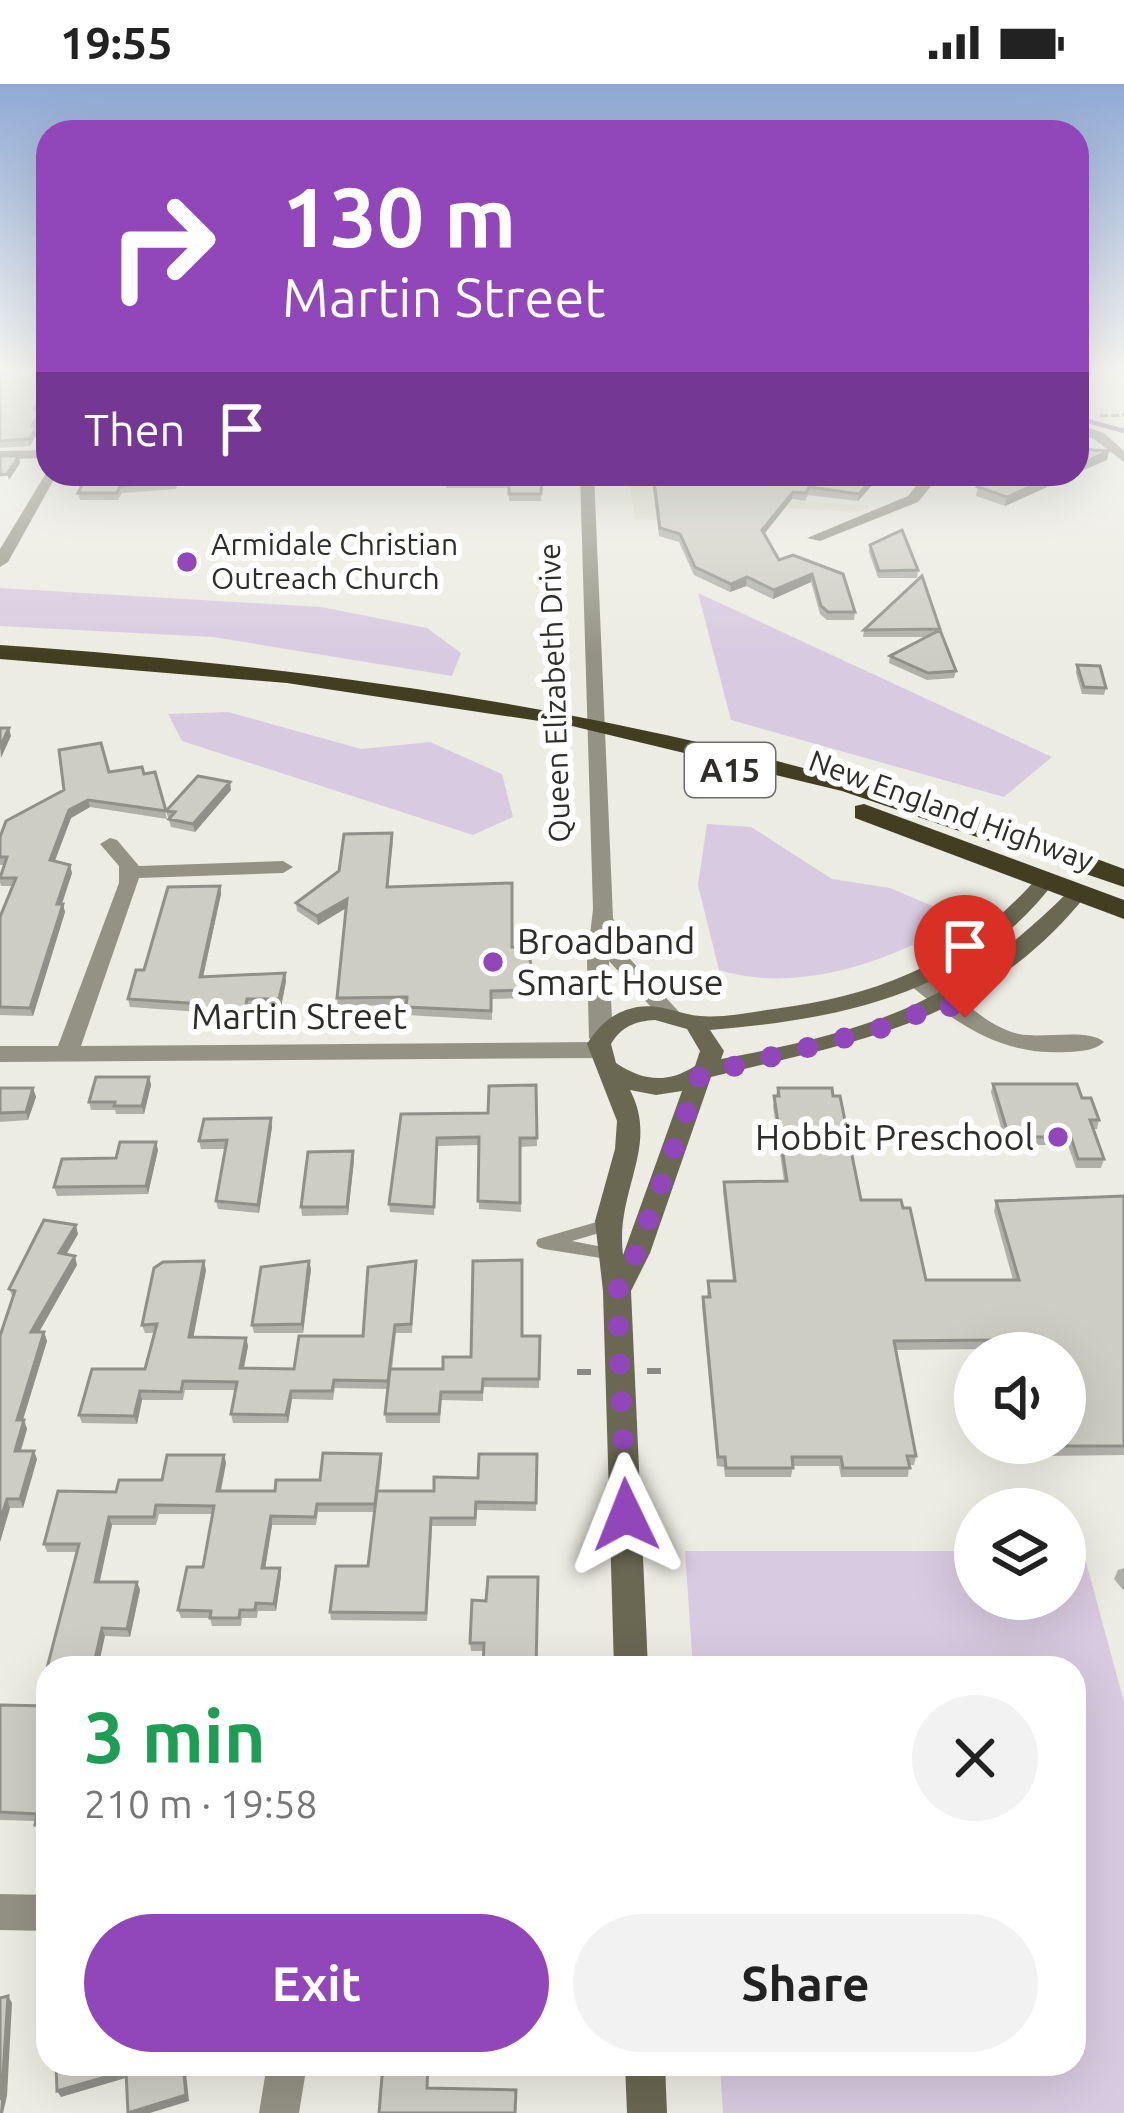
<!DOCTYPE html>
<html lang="en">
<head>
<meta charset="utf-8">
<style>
  :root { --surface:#fff; --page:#f2f2f2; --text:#222; --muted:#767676; --accent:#9147b9 }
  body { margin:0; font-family:Ubuntu,sans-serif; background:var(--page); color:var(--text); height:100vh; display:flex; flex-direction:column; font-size:45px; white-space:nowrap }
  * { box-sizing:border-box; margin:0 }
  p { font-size:39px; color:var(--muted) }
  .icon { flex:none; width:66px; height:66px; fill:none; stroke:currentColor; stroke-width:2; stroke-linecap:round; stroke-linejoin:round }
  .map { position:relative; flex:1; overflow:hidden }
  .side { position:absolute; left:36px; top:1572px; width:1050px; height:420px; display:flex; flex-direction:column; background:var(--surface); border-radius:36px; box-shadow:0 12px 48px #0002 }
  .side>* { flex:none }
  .banner { position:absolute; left:36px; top:36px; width:1053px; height:366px; border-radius:36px; box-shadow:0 12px 48px #0002; background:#9147b9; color:#fff; overflow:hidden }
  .fabs { position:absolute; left:954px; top:1248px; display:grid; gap:24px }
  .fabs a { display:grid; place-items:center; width:132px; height:132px; border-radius:50%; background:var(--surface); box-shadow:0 12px 48px #0002; font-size:60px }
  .pin { position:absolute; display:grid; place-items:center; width:102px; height:102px; color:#fff; margin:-123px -51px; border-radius:50% 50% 50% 0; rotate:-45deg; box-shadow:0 0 12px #0007 }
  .pin .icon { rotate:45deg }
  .me { position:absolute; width:132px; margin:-66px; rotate:358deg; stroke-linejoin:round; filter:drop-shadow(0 0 9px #0008) }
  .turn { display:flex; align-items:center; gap:42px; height:252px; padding:0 48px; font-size:54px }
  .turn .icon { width:156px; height:156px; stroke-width:2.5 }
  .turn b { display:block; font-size:84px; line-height:102px }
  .then { display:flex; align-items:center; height:114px; padding:0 48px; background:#0003; gap:24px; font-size:45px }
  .round { display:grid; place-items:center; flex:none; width:126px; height:126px; border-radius:63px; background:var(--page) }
  .head { display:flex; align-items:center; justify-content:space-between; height:204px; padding:0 48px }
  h1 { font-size:72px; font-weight:700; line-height:90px; color:#1e9e55 }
  .button { display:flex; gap:24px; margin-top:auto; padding:24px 48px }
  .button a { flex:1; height:138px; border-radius:72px; background:var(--accent); color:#fff; font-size:48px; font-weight:700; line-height:138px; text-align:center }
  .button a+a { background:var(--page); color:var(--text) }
  .status { display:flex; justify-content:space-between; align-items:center; height:84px; padding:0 60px; background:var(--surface); direction:ltr }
  .status svg { height:33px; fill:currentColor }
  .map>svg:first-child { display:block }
  .built { fill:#e3e2d2 }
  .green { fill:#d8cae0 }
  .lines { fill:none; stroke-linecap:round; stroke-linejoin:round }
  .stream { stroke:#85788c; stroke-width:4.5 }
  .path-far1 { stroke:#8a8983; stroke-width:3; stroke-dasharray:8 3; stroke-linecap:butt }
  .path { stroke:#8a8983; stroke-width:6; stroke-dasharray:14 8; stroke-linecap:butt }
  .service { fill:#939284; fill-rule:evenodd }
  .minor { fill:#939284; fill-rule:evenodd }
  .tertiary { fill:#939284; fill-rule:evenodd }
  .secondary { fill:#6a6853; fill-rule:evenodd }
  .trunk { fill:#413e22; fill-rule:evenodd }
  .wall { fill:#b0b0a9 }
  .shaded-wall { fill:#909089 }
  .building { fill:#cdcdc4; stroke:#909089; stroke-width:3 }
  .route { stroke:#9147b9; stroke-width:21; stroke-dasharray:0 37.8 }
  .poi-dot { fill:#9147b9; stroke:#fff; stroke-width:4.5 }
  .labels { text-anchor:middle; stroke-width:12; stroke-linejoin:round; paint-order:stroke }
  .far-poi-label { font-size:30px; fill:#2e2d2a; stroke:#fff; text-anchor:start }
  .far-street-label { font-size:30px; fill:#2e2d2a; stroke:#fff }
  .shield { fill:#fff; stroke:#6d6c6a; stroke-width:3 }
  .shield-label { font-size:33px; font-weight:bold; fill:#2e2d2a }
  .poi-label { font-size:36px; fill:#2e2d2a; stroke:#fff; text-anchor:start }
  .street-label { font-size:36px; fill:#2e2d2a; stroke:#fff }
</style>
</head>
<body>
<div class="status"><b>19:55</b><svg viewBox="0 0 49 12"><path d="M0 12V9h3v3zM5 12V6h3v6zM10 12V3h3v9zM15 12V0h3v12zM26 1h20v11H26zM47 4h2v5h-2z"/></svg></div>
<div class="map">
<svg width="1124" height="2029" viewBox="0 0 1124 2029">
  <rect width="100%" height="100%" fill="#ecece3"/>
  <!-- built -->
  <path class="built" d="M628,390H724L729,414L870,421L859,428L727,421L718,439L635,435Z"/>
  <!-- green -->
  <path class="green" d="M0,504L321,523L427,544L461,569L452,592L213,553L0,542Z
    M698,509L1052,673L1004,713L731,636Z
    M228,628L361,665L430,658L502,690L513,733L473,751L182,657L168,630Z
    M707,740L751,743L832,795L890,804L963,835C892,876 801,911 719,886L698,801Z
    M685,1467H975V1515H1065V1467H1083L1124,1618V2029H723L720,1980H1074V1584H693Z"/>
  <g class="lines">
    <!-- stream -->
    <path class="stream" d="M1077,334L1124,347"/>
    <!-- path-far1 -->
    <path class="path-far1" d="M1100,332L1124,331"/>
    <!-- path -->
    <path class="path" d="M647,1287H665
      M577,1288H594"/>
    <!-- service -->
    <path class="service" d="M607,1135L613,1137L615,1141L613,1145L572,1157L613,1165L615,1169L613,1173L607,1175L544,1165L538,1163L536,1159L538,1155Z"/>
    <!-- minor -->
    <path class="minor" d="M1077,340L1104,349L1124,367V378L1094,355L1077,349Z
      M48,366V374L0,375V367Z
      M48,386V390H57L8,478L0,483V465Z
      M926,390H941L918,418L820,457L807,454L908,412Z
      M110,754L117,756L139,782L283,777L293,783L283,789L139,794L81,962L599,958L611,966L599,974L0,978V962H58L119,799V782L100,760Z
      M919,890C955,902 979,941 1019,950C1042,955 1089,944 1104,958C1094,967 1082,967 1068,968C1003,972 959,942 911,902L908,897Z
      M0,1810L48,1811V1847L0,1846Z
      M267,1980H307L299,2029H259Z"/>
    <!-- tertiary -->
    <path class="tertiary" d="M580,390H594L613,834L630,875L681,930L678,935H662L609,877L613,954L601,962L589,954L587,877L593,825Z"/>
    <!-- secondary -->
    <path class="secondary" d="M1046,790L1056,796C971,909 844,935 710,946L724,967L721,975C877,945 956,920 1071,805H1085L1088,809C984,939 862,956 711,993L650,1169L631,1207L648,1584H614L603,1207L595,1137L615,1065L617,1037L587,960C600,940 613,928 637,923C661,919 678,930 700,932C724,934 751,928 774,925C884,911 965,876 1039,792ZM655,936L687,945L700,967L695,982C667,1000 643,997 616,979L611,960C621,943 635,937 655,936ZM630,1006L656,1011L682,1007L623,1171C615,1106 660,1063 630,1006Z
      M625,1980H665L667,2029H627Z"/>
    <!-- trunk -->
    <path class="trunk" d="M0,561C396,588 751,647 1124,785V803L842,707L572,642L287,599L0,575Z
      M864,720L1124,816V835L855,734V722Z"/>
  </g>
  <!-- wall -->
  <path class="wall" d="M0,286L39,329L41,336L37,342L38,348L30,362L0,364Z
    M182,390L176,405L122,409L118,416H80L78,409Z
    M390,390H420L414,395Z
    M447,390H542L541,417H509V404H446Z
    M651,390H892L886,400L874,399L858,417L808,411L805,417L792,415L764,450L779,476L793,471L855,528L854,536H827L820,530L811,498L773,515L746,502L730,508L694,491L679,458L659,452Z
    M1076,390L1005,422L976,412L978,403Z
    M870,461L918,486L917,494H878L869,468Z
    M864,546H940L956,587L954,594L927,596L889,579L890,572L927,553H863Z
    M1077,581L1106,604L1104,611L1082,610L1076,589Z
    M109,688L144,690L155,688L167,735L90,723L71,734L55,777L72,789L62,820L65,828L33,932L0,931V833L12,802H1L0,798V791L4,781H0V753Z
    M231,706L195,748L171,743L166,727Z
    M393,757L388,803L512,863H530L531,914L492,915V936L407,931L406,921L338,922L337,914L346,824L318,841L297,827L296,819Z
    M220,802L221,810L203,893L286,897L281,923L248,924L246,934H201L200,928L130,923L128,915L144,886Z
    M149,993L151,1001L144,1030H116L115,1026H91L89,1018Z
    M993,1000L1082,1014L1099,1036L1097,1045H1093L1104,1075L1101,1084H1076L1068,1061H1006L991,1008Z
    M536,1001L537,1062L520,1063L521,1128L479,1125V1061L438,1062L434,1131L390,1128L389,1120L401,1030L488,1029Z
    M0,1004H33L36,1013L28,1036L0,1038Z
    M778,1004L861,1116L926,1196H1013L994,1127L996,1117L1124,1112V1371L1041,1372L1038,1359H1065V1269H991L990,1265L896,1266L916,1372L914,1381H909L908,1393H841L839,1382H793L791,1393H725L724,1383L717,1382L702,1222L703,1213H707L708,1197H733L723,1107L724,1098L784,1097L773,1022Z
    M272,1043L259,1129L218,1125L216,1117L226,1065H201L199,1057Z
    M158,1066L148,1110L57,1112L54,1103L116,1074Z
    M353,1067L354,1076L348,1131L302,1132L301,1123Z
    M78,1150L66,1170L77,1181L39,1248H44L47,1257L23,1336L27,1345L21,1367L37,1375L23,1424H10L0,1458V1252L13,1214L9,1205Z
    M309,1177L311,1185L303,1249H254L252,1241Z
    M416,1177L412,1249H396L392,1285H443L522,1252H540L539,1304L483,1303V1317L441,1316L440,1339H386L385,1330L388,1305L335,1304L333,1316L292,1315L288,1339H233L231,1330L236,1306H185L183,1316H142L137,1340L82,1339L79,1331L145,1285L155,1249H145L142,1241L206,1186L193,1253L246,1254L248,1262L244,1284L294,1285L363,1252Z
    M381,1370L382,1378L379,1407H434L478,1394L537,1370L536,1427L477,1426L476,1442H432L427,1537L331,1536L330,1528L368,1482L375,1428H318L316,1441H272L265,1484H280L281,1492L276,1527H258L257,1534H242L241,1542H212L210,1534H181L178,1526L203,1483L212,1430H159L156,1441H112L99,1498H137L140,1506L130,1553L105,1552L48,1584V1593L46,1588L77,1468H47L44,1460L116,1408L162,1396L224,1371L226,1379L221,1407H275L320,1396Z
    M1124,1484V1507L1114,1495L1118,1486Z
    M486,1517L484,1567H471L470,1559Z
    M0,1621L48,1622V1748H39L35,1741L36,1737L0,1736Z"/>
  <!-- shaded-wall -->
  <path class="shaded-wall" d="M48,304V312L36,331L34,325Z
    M39,329L41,336L37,342L38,348L30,362L29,355L32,342Z
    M1109,367L1107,376L1077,389V381Z
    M19,372L20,379L9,396L7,390Z
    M1058,390H1076L1005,422L1007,413Z
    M875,391L874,399L858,417L859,410Z
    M793,408L792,415L761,454L762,446Z
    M812,490L811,498L773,515L774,506Z
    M747,493L746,502L730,508L731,500Z
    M9,644L11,652L1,674L0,663Z
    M230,698L231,706L195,748L193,740Z
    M88,716L90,723L71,734L52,784L50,776L69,726Z
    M70,781L72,789L59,828L57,820Z
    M220,802L221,810L201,902L200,893Z
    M347,815L348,823L318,841L317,832Z
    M63,820L65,828L33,932L30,924Z
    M285,889L286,897L281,923L279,915Z
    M149,993L151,1001L144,1030L142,1022Z
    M33,1004L36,1013L28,1036L26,1028Z
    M271,1034L272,1043L259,1129L258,1121Z
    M156,1058L158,1066L148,1110L146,1102Z
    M353,1067L354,1076L348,1131L347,1123Z
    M76,1141L78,1150L62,1178L59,1169Z
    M75,1172L77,1181L34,1257L31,1248Z
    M204,1177L206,1186L192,1261L189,1253Z
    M309,1177L311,1185L303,1249L302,1240Z
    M44,1248L47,1257L20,1345L17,1336Z
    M246,1254L248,1262L242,1293L240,1284Z
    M140,1307L142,1316L137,1340L134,1332Z
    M291,1307L292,1315L288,1339L286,1331Z
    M24,1336L27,1345L18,1375L15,1367Z
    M34,1367L37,1375L23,1424L20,1415Z
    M224,1371L226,1379L219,1415L217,1407Z
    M7,1415L10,1424L0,1458V1437Z
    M271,1432L272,1441L264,1492L262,1484Z
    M109,1433L112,1441L98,1506L95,1498Z
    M280,1484L281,1492L276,1527L274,1520Z
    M137,1498L140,1506L130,1553L127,1545Z
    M102,1544L105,1552L98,1584H93Z
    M48,1643V1666L46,1677L42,1669Z
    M8,1912L12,1919L7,2012L3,2029H0Z
    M183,1980H185L189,2017L150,2029H128Z
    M126,1987L129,1993L61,2013L57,2007Z"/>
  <!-- building -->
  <path class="building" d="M0,286H48V304L34,325L39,329L32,342H37L29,355L0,357Z
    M1077,365L1109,367L1077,381Z
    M0,372H19L7,390L0,391Z
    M88,390H178L175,398L120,402L117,409H78Z
    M447,390H542L541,410H509V397H446Z
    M653,390H889L887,393L875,391L859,410L809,403L806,409L793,408L762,446L779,476L793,471L843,490L855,528H828L821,522L812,490L774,506L747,493L731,500L695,483L680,450L660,444Z
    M1003,390H1058L1007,413L978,403Z
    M902,446L918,486L879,487L870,461Z
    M922,492L940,545L864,546Z
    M940,546L956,587L928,589L890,572Z
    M1077,581L1100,582L1106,604L1084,603Z
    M0,644H9L0,663Z
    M101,659L109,688L142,683L144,690L155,688L166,727L88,716L69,726L50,776L70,781L57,820H63L30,924L0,923V833L16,794H0L7,773H0V753L6,737L64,706L59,666Z
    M198,692L230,698L193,740L169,735L175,728L166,727Z
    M392,749L387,803L512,799V863H530L531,906L491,907V927L406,923L407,913L337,914L347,815L317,832L296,819L339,787L344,750Z
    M220,802L200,893L285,889L279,915H247L245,926H200L201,920L128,915L136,886H144L168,803Z
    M96,993H149L142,1022H114L115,1018H89Z
    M993,1000H1077L1082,1014H1091L1099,1036H1090L1104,1075H1078L1071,1053H1009Z
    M536,1001L537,1054H520V1119L478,1117L479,1053L437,1054L434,1123L389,1120L401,1030L488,1029L489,1002Z
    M0,1004H33L26,1028L0,1029Z
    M778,1004H832L833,1012H840L861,1116H901L903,1124H910L926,1196H1019L996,1117L1124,1112V1362H1044L1043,1359H1065V1269H996L993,1256L894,1257L916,1372H907L910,1384H843L841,1373H792L793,1384H726L725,1373H718L703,1213H710L708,1197H735L724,1098L787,1097L774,1012H779Z
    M271,1034L258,1121L216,1117L227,1056L199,1057L204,1035Z
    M120,1058H156L146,1102L54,1103L62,1075L116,1074Z
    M353,1067L347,1123H301L308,1068Z
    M44,1136L76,1141L59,1169L75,1172L31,1248H44L17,1336H24L15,1367H34L20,1415H7L0,1437V1252L15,1207L9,1205Z
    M522,1176V1252H540L539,1295H483L482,1308H441L439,1330H385L390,1285H443V1273H471L473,1177Z
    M204,1177L189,1253L246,1254L240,1284L294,1285L299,1252H363L368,1183L416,1177L411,1240L395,1241L388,1297L334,1296L332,1307H291L286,1331L231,1330L237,1298L183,1297L181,1308L140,1307L134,1332L79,1331L92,1285H145L157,1240L142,1241L154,1184L163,1178Z
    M309,1177L302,1240L252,1241L261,1183Z
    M323,1369L381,1370L375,1420H317L315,1433L271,1432L262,1484H280L274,1520L256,1519L255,1526H240L239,1534H210L211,1527L178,1526L187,1483H203L214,1422L156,1421L154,1433H109L95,1498H137L127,1545L102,1544L93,1584H48V1588H46L79,1460H44L58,1407L116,1408L119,1396H162L167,1371H224L217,1407H275L276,1396H320Z
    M479,1370H537L536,1419L476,1418L475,1434H431L426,1529L330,1528L336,1482H368L377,1407H434V1393L478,1394Z
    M488,1493H538L536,1584H483L484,1559H470L472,1516L486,1517Z
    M0,1621L48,1622V1643L42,1669H48V1741H35L37,1730L0,1728Z
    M8,1912L2,2006L0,2016V1914Z
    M56,1980H183L186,2011L128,2029L126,1987L57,2007Z
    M383,1980L428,1981L427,2004L516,2006L515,2029H379Z"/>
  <!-- sky -->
  <linearGradient id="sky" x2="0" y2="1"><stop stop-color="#8fa9d4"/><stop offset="0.5" stop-color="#f6f6f2"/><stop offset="1" stop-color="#f6f6f2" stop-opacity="0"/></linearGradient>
  <rect width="1124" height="570" fill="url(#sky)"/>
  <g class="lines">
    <!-- route -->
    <path class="route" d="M626,1431L617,1207L637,1168L700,991L876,946L946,919L965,934"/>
  </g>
  <!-- markers -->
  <g class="poi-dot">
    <circle cx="187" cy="478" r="12"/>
    <circle cx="493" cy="878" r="12"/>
    <circle cx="1058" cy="1053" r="12"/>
  </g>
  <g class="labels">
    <!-- far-poi labels -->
    <g class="far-poi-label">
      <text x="211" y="471">Armidale Christian<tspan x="211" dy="34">Outreach Church</tspan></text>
    </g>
    <!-- far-street labels -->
    <g class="far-street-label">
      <text transform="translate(555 609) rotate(-92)" y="10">Queen Elizabeth Drive</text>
      <text transform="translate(951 727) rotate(20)" y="10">New England Highway</text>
    </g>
    <!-- shield labels -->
    <rect class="shield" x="685" y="659" width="90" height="54" rx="9"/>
    <g class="shield-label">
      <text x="730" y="698">A15</text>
    </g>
    <!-- poi labels -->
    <g class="poi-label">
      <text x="517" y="870">Broadband<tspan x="517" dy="41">Smart House</tspan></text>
      <text x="1034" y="1066" text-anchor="end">Hobbit Preschool</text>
    </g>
    <!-- street labels -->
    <g class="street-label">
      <text x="299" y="945">Martin Street</text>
    </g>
  </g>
</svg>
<div class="fabs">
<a><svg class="icon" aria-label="sound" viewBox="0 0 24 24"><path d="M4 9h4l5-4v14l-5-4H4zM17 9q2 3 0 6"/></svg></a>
<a><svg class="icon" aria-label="layers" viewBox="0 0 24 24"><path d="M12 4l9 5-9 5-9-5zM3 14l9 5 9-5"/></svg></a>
</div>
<div class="pin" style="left:965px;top:934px;background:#d93025"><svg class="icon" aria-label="arrive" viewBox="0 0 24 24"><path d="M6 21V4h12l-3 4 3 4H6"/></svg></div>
<svg class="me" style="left:626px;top:1431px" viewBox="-20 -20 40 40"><path d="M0-17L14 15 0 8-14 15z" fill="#9147b9" stroke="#fff" stroke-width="4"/></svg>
<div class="banner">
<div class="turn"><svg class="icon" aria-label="right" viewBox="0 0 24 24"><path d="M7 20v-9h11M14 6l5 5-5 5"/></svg><div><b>130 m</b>Martin Street</div></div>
<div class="then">Then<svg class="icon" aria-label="arrive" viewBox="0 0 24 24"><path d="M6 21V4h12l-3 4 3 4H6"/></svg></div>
</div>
<section class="side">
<div class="head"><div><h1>3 min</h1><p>210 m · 19:58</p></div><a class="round"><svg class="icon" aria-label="close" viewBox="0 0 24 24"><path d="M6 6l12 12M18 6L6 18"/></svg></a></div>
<div class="button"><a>Exit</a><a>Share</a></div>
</section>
</div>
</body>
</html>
